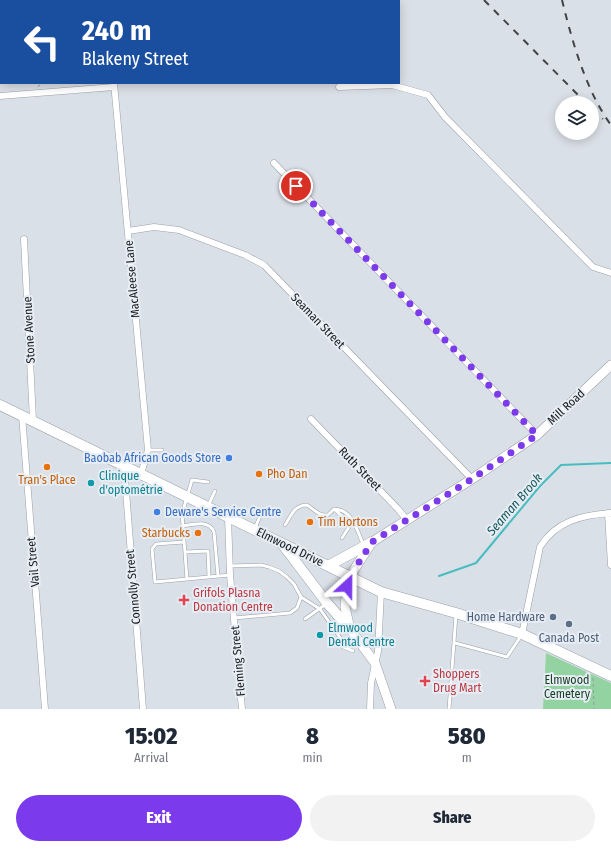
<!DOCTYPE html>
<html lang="en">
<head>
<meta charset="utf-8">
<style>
  :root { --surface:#fff; --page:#f2f2f3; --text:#1f2937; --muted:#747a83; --accent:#7c3aed }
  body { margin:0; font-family:"Fira Sans Condensed",sans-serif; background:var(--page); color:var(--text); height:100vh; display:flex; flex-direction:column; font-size:15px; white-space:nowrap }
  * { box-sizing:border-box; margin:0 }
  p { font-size:13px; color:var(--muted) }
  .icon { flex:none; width:22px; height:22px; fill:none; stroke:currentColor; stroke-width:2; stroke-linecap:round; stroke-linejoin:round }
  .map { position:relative; height:709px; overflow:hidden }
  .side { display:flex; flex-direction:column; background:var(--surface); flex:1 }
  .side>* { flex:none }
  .hud { position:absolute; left:0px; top:0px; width:400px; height:84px; box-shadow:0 2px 10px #0003; background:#1a4fa0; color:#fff; overflow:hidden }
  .tools { position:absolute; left:555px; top:96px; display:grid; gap:8px }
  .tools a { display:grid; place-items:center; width:44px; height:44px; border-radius:50%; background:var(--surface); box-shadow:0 2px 10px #0003; font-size:20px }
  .pin { position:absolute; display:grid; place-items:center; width:34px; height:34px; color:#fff; margin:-17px; border:2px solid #fff; border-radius:50%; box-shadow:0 1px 4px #0007 }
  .me { position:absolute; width:44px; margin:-22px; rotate:24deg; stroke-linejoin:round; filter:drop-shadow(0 0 3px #0008) }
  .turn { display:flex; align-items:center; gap:14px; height:84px; padding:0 16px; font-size:18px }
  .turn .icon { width:52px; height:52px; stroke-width:2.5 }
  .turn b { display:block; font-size:28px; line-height:34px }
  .eta { display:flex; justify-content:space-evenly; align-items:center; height:68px; text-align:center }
  .eta b { font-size:24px; font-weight:800; line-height:28px }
  .button { display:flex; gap:8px; margin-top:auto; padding:8px 16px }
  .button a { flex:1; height:46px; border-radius:24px; background:var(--accent); color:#fff; font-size:16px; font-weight:800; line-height:46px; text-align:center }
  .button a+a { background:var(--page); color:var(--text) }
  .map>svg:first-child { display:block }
  .green { fill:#93d3a1 }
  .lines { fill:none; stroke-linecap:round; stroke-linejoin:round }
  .stream { stroke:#48bdc0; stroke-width:2 }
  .lane-casing { stroke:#9aa0a7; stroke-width:4 }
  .street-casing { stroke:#9aa0a7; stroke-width:7 }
  .secondary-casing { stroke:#9aa0a7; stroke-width:10 }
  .primary-casing { stroke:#9aa0a7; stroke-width:11 }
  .path { stroke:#969aa0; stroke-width:1; stroke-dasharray:3 3; stroke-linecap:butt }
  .lane { stroke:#fff; stroke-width:3 }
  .street { stroke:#fff; stroke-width:6 }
  .secondary { stroke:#fff; stroke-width:9 }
  .primary { stroke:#fff; stroke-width:10 }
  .rail { stroke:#404347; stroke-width:2; stroke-dasharray:7 7; stroke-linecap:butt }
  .route { stroke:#7c3aed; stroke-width:7; stroke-dasharray:0 12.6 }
  .shop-dot { fill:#3f7fe0; stroke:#e7edf5; stroke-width:1.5 }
  .food-dot { fill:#e8710a; stroke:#e7edf5; stroke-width:1.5 }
  .culture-dot { fill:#0f9aa8; stroke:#e7edf5; stroke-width:1.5 }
  .health-dot { fill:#e0444e; stroke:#e7edf5; stroke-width:1.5 }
  .service-dot { fill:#5c6f8a; stroke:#e7edf5; stroke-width:1.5 }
  .labels { text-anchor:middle; stroke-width:4; stroke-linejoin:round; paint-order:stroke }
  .street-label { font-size:12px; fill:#181a1d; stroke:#e7edf5 }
  .shop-label { font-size:12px; fill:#366cbe; stroke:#e7edf5; text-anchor:end }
  .food-label { font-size:12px; fill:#c56008; stroke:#e7edf5; text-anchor:start }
  .culture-label { font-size:12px; fill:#0d838f; stroke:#e7edf5; text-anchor:start }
  .health-label { font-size:12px; fill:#be3a42; stroke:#e7edf5; text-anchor:start }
  .service-label { font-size:12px; fill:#4e5e75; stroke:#e7edf5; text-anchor:end }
  .park-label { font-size:12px; fill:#173d22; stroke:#e7edf5 }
  .water-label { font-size:13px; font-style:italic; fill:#16585a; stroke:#e7edf5 }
</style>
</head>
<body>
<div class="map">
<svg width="611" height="709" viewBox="0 0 611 709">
  <rect width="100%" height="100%" fill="#dae0e7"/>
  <!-- green -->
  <path class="green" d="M30,0H100V1H30Z
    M546,653L611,683V709H543Z"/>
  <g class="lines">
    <!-- stream -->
    <path class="stream" d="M439,576L476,563L540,486L561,465L611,463"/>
    <defs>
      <path id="lane" d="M148,450H162
        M208,506L215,491
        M334,509L349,522V527L342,538
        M285,525C291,516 294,505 307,505C314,509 318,516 328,515L334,509C352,509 357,530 363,544
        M183,526C194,524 209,520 214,532L218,576
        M255,528L261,514
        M184,542L156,544L152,549L155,582L230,575
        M185,552L208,551L209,577
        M229,566L261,565L269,567L279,571L287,577L294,584L301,597L320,609L348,649
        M187,579L182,514L192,480L208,482
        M234,618L290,613L297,608L301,597
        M305,619L326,604
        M455,643L507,657L521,636
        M336,644L353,651
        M449,709L456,615"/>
      <path id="street" d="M106,0L107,1
        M114,83L148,450L141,474
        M339,87L392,85L428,95L445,117L593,267L611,273
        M0,96L114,87
        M274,163L537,435
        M128,231L154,227L179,230L245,255L264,265L472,479
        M24,239L33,420
        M22,415L45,709
        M311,419L398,509L407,520
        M124,465L143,709
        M608,513L611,565
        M228,517L230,575L242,709
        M522,634L540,547C556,521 582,515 611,513
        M370,709L371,683L378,651L381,592"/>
      <path id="secondary" d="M391,709L375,663L350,629L345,607L347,586L350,576L372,542L472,479L537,435L611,365"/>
      <path id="primary" d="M0,405L381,592L456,613L522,634L611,676
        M283,545L327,603L350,629
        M328,566L372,542"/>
    </defs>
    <!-- lane casing -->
    <use href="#lane" class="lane-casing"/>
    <!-- street casing -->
    <use href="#street" class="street-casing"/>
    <!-- secondary casing -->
    <use href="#secondary" class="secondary-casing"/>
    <!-- primary casing -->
    <use href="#primary" class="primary-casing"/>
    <!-- path -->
    <path class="path" d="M38,87L41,83
      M593,678L594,709"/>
    <!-- lane -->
    <use href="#lane" class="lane"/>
    <!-- street -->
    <use href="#street" class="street"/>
    <!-- secondary -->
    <use href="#secondary" class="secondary"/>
    <!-- primary -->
    <use href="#primary" class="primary"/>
    <!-- rail -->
    <path class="rail" d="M484,0L586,103
      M562,0C572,41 586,91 611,125
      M592,109L603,119"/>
  </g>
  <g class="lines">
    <!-- route -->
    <path class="route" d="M296,186L537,435L472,479L372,542L350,576L347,586"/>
  </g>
  <!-- markers -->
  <g class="shop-dot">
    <circle cx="229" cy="458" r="4"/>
    <circle cx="157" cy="512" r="4"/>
  </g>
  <g class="food-dot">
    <circle cx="47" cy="467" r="4"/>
    <circle cx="259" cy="474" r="4"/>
    <circle cx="310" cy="522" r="4"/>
    <circle cx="198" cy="533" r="4"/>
  </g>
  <g class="culture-dot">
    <circle cx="91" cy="483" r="4"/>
    <circle cx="320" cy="635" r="4"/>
  </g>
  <g class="health-dot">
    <path d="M182 594h4v4h4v4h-4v4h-4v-4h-4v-4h4z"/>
    <path d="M423 675h4v4h4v4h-4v4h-4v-4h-4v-4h4z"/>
  </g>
  <g class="service-dot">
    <circle cx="553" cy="617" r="4"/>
    <circle cx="569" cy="624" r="4"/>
  </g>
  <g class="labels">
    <!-- street labels -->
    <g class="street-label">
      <text transform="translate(132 279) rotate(-95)" y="4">MacAleese Lane</text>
      <text transform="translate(318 321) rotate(46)" y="4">Seaman Street</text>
      <text transform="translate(29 330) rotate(-93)" y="4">Stone Avenue</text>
      <text transform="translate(566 407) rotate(-43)" y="4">Mill Road</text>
      <text transform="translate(360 469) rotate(46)" y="4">Ruth Street</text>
      <text transform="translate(290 547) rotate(26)" y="4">Elmwood Drive</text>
      <text transform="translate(33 562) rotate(-95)" y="4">Vail Street</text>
      <text transform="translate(133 587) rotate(-95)" y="4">Connolly Street</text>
      <text transform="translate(238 661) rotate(-95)" y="4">Fleming Street</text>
    </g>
    <!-- shop labels -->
    <g class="shop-label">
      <text x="221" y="462">Baobab African Goods Store</text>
      <text x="165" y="516" text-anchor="start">Deware's Service Centre</text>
    </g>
    <!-- food labels -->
    <g class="food-label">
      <text x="267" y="478">Pho Dan</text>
      <text x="47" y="484" text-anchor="middle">Tran's Place</text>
      <text x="318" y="526">Tim Hortons</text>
      <text x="190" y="537" text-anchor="end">Starbucks</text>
    </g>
    <!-- culture labels -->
    <g class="culture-label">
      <text x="99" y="480">Clinique<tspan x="99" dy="14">d'optométrie</tspan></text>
      <text x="328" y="632">Elmwood<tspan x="328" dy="14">Dental Centre</tspan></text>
    </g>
    <!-- health labels -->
    <g class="health-label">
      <text x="193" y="597">Grifols Plasna<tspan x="193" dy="14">Donation Centre</tspan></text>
      <text x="433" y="678">Shoppers<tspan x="433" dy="14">Drug Mart</tspan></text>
    </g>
    <!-- service labels -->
    <g class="service-label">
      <text x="545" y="621">Home Hardware</text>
      <text x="569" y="642" text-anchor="middle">Canada Post</text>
    </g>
    <!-- park labels -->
    <g class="park-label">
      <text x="567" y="684">Elmwood<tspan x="567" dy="14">Cemetery</tspan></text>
    </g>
    <!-- water labels -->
    <g class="water-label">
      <text transform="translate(514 504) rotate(-49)" y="5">Seaman Brook</text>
    </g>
  </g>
</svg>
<div class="tools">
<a><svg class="icon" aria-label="layers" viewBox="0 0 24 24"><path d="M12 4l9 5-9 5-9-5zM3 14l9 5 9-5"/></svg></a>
</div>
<div class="pin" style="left:296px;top:186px;background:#d93025"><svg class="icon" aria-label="arrive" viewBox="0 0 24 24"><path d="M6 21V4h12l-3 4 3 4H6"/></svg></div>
<svg class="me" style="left:347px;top:586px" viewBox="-20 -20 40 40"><path d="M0-17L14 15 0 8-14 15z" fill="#7c3aed" stroke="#fff" stroke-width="4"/></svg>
<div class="hud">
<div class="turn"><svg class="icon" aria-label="left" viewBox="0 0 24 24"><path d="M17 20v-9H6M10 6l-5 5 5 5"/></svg><div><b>240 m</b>Blakeny Street</div></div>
</div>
</div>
<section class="side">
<div class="eta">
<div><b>15:02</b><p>Arrival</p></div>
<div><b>8</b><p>min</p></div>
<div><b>580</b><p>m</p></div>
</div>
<div class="button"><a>Exit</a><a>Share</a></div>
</section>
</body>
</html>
